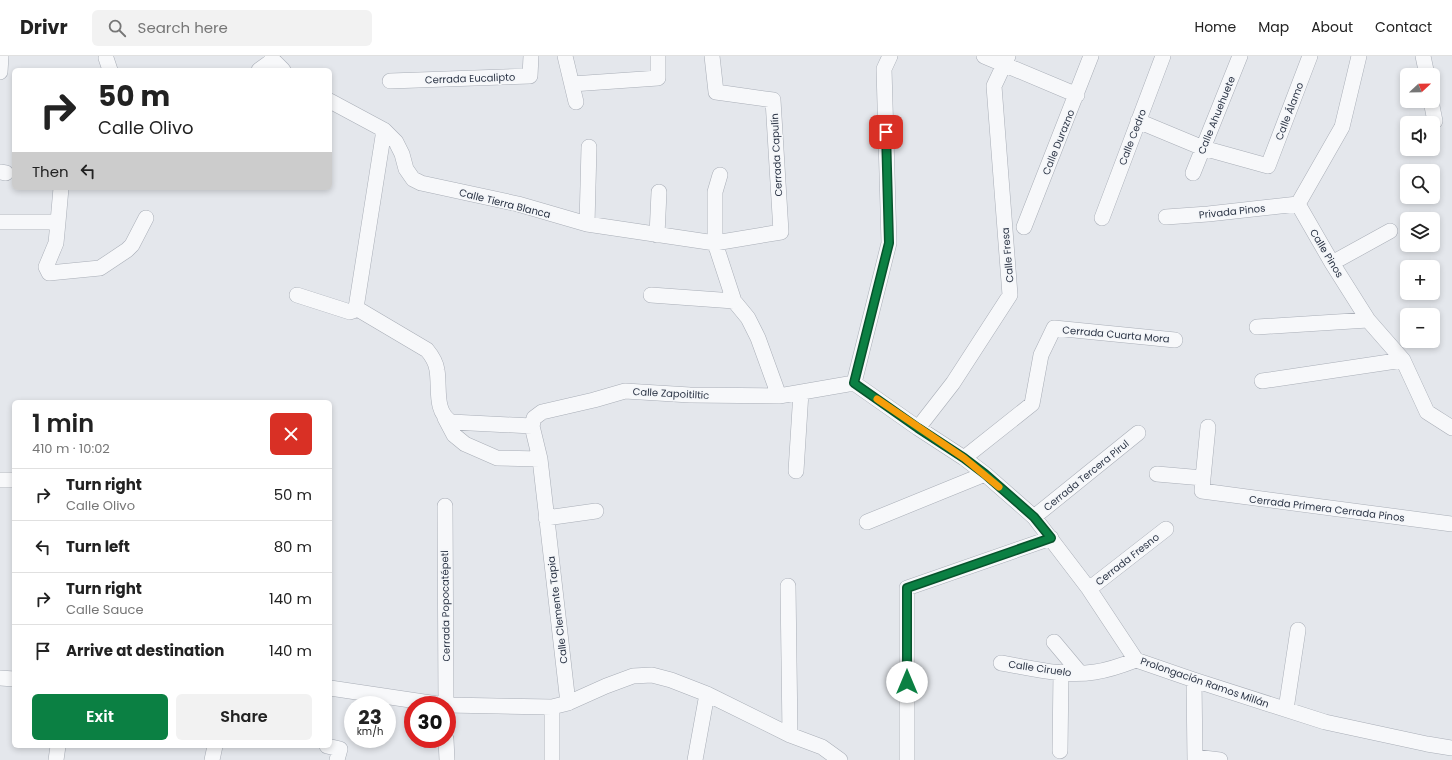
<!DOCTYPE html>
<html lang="en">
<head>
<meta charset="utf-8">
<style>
  :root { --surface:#fff; --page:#f2f2f2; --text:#222; --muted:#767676; --line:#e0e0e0; --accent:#0b8043 }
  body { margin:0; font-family:Poppins,sans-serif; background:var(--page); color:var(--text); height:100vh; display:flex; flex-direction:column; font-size:15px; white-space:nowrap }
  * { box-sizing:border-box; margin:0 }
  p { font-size:13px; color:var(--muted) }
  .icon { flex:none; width:22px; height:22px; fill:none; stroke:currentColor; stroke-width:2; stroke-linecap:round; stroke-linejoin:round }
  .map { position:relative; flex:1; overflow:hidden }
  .panel { position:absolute; left:12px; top:344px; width:320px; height:348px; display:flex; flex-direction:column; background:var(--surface); border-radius:6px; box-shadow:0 2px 6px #0003 }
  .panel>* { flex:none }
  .banner { position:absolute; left:12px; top:12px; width:320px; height:122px; border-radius:6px; box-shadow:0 2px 6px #0003; background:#fff; color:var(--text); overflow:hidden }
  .needle { width:26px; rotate:68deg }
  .tools { position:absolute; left:1400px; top:12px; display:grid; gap:8px }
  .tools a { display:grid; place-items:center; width:40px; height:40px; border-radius:6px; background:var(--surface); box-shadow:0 2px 6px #0003; font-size:20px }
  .speed { position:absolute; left:344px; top:640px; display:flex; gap:8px; font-size:20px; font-weight:700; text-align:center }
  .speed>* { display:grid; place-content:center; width:52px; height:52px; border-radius:50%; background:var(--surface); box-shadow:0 2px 6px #0003; line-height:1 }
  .speed small { font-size:10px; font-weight:400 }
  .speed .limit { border:6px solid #d22; background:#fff; color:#111 }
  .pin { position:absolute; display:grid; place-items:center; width:34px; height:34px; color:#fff; margin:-17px; border-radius:8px; box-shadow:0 2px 6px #0006 }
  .me { position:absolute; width:44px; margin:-22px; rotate:0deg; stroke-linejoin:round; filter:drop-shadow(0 0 3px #0008) }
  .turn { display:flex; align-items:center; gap:14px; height:84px; padding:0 20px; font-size:18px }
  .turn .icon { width:52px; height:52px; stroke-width:2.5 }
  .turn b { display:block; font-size:28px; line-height:34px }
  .then { display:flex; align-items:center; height:38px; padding:0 20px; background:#0003; gap:8px; font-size:15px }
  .round { display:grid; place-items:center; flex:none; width:42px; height:42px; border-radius:6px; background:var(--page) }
  .overview { display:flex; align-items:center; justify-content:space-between; height:68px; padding:0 20px }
  h1 { font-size:24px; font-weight:600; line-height:30px }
  .button { display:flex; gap:8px; margin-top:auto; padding:8px 20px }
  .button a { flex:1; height:46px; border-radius:6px; background:var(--accent); color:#fff; font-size:16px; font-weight:600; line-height:46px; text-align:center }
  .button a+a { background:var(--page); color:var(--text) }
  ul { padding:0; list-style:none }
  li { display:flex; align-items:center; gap:12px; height:52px; padding:0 20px; border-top:1px solid var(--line) }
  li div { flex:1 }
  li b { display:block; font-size:15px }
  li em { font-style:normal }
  header { display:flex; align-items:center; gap:24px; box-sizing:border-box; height:56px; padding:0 20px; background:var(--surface); border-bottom:1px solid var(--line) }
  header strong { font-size:19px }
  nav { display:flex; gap:22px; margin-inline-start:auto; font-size:14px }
  .search { width:280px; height:36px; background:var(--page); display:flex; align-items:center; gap:10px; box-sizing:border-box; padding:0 14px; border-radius:6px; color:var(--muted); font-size:15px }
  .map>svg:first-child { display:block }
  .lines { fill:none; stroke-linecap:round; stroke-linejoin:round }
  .minor-casing { stroke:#a9aeb7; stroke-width:16 }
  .minor { stroke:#f7f8fa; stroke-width:15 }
  .route-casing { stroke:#07532c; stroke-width:10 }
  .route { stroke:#0b8043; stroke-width:7 }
  .slow { stroke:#f59e0b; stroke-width:7 }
  .labels { text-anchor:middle; stroke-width:3; stroke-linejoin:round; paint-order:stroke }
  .street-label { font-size:10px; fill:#2b3445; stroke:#f4f6f9 }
</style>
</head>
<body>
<header>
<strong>Drivr</strong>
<div class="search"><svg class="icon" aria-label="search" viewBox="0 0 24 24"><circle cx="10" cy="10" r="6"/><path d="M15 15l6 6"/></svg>Search here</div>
<nav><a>Home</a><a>Map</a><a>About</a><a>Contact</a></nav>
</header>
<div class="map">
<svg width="1452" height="704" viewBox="0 0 1452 704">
  <rect width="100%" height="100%" fill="#e4e7ec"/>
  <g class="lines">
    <defs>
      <path id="minor" d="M272,0L273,4L283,14
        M565,0L576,46
        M984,0L1077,39
        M1423,0L1427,19
        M106,2L110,14
        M259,14L273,4
        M0,16L1,0
        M390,25L530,20L531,0
        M572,28L658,22V0
        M330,45L384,74L396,86L402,98L406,113L413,123L421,127L518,148L587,168L715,187L781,176L773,44L716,36L712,0
        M1431,45L1435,65
        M1138,65L1203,92L1268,110L1310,0
        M0,116L6,117
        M1193,117L1240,0
        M720,119L715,136V187L734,245L748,262L758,282L779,340
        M1298,148L1332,207L1368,264L1403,304L1427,356L1452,372
        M1298,148L1342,71L1359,0
        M1166,161L1208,158L1298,148
        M1102,162L1163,0
        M0,166H58L61,132
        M58,166L56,187L46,211L49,217L100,212L127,194L132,189L146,162
        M587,168L589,91
        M1024,171L1091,0
        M657,179L659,136
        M1332,207L1390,175
        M297,239L350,256L353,255L356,252L384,74
        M651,239L734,245
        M356,252L427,294C432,300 436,306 437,314C440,332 434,355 451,366L532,370
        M1257,271L1368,264
        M1262,325L1403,304
        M854,327L918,372L964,402L985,418L1034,461L1089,533L1136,604L1194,624L1325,666L1427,688L1452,692
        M854,327L889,187L884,13L890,0
        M445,362L454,379L465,388L497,402L540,403L568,647
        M918,372L953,327L1010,239L994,30L1008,0
        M964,402L1032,348L1041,299L1054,272L1175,284
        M540,403L532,370L534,362L542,356L594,344L625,335L690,339L779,340L854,327
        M796,415L801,336
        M1157,418L1203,422L1208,371
        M1203,422L1202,435L1452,468
        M0,424H14
        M445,450L446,649
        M1034,461L1138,377
        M546,462L596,455
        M867,466L985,418
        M788,530L790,679
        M1089,533L1166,473
        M1054,586L1080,617
        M1001,607C1031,612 1064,621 1095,616C1110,614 1123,609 1136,604
        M0,622L14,623
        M1194,624L1195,704
        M330,632L444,649
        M447,649L552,651L568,647L606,630L633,620L652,619L671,624L707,638L790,679L822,691L840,704
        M1286,653L1298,574
        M446,683L447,704
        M327,690L340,693L337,704
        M1060,695L1061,616
        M1195,701L1220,704
        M56,704L58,690
        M212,704L215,690
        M552,704V651
        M695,704L707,638
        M907,704V532L1051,482"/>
    </defs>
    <!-- minor casing -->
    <use href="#minor" class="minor-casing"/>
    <!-- minor -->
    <use href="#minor" class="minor"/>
  </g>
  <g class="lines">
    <defs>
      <path id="route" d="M886,76L889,187L854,327L918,372L964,402L985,418L1034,461L1051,482L907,532V626"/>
    </defs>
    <!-- route casing -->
    <use href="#route" class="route-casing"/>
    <!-- route -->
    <use href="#route" class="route"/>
    <!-- slow -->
    <path class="slow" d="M877,343L964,402L999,431"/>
  </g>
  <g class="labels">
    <!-- street labels -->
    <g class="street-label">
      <text transform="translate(470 22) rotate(-2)" y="4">Cerrada Eucalipto</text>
      <text transform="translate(1289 55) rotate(-69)" y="4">Calle Álamo</text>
      <text transform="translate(1216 59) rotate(-68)" y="4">Calle Ahuehuete</text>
      <text transform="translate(1132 81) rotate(-69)" y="4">Calle Cedro</text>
      <text transform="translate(1058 86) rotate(-68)" y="4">Calle Durazno</text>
      <text transform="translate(776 99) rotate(-93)" y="4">Cerrada Capulín</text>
      <text transform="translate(505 147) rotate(14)" y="4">Calle Tierra Blanca</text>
      <text transform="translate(1232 155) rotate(-6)" y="4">Privada Pinos</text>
      <text transform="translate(1327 197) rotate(59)" y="4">Calle Pinos</text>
      <text transform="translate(1007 199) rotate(-95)" y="4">Calle Fresa</text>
      <text transform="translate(1116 278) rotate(5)" y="4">Cerrada Cuarta Mora</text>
      <text transform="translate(671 337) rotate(3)" y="4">Calle Zapoitiltic</text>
      <text transform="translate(1086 419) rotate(-39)" y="4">Cerrada Tercera Pirul</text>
      <text transform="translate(1327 452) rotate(7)" y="4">Cerrada Primera Cerrada Pinos</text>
      <text transform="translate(1127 503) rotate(-38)" y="4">Cerrada Fresno</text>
      <text transform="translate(445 550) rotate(-91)" y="4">Cerrada Popocatépetl</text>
      <text transform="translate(557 554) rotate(-97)" y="4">Calle Clemente Tapia</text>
      <text transform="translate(1040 612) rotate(8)" y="4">Calle Ciruelo</text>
      <text transform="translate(1205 626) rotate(19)" y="4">Prolongación Ramos Millán</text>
    </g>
  </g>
</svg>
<div class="tools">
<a><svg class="needle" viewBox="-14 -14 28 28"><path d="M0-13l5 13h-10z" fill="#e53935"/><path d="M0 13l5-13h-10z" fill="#767676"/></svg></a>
<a><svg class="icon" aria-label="sound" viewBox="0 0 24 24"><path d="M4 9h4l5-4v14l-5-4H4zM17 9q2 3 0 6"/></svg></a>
<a><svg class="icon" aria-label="search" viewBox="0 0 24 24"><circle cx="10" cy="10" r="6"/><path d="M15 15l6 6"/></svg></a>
<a><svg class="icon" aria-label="layers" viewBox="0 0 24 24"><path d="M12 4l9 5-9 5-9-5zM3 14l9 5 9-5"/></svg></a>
<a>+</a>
<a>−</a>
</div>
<div class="speed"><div>23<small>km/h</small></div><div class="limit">30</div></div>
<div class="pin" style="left:886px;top:76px;background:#d93025"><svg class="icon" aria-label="arrive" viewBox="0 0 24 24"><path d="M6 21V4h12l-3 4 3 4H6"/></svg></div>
<svg class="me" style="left:907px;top:626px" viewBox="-20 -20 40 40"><circle r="19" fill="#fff"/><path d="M0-13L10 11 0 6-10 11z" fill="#0b8043"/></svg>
<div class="banner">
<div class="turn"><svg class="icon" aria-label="right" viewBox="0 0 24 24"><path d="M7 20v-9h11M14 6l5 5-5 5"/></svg><div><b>50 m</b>Calle Olivo</div></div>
<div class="then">Then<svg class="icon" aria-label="left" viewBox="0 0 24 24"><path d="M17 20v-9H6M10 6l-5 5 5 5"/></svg></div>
</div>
<section class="panel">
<div class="overview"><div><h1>1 min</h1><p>410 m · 10:02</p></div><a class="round" style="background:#d93025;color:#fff"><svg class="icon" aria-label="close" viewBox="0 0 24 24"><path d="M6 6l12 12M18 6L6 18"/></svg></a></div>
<ul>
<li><svg class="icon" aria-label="right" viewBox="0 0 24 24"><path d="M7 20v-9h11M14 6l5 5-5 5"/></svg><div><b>Turn right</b><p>Calle Olivo</p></div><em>50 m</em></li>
<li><svg class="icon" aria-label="left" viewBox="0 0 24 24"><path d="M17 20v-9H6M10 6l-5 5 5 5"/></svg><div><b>Turn left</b></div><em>80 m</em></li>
<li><svg class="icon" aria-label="right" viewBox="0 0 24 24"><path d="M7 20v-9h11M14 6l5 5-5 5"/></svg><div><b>Turn right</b><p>Calle Sauce</p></div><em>140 m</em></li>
<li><svg class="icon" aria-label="arrive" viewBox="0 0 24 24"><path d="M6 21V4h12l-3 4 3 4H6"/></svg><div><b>Arrive at destination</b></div><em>140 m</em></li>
</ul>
<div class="button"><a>Exit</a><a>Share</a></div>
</section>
</div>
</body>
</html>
